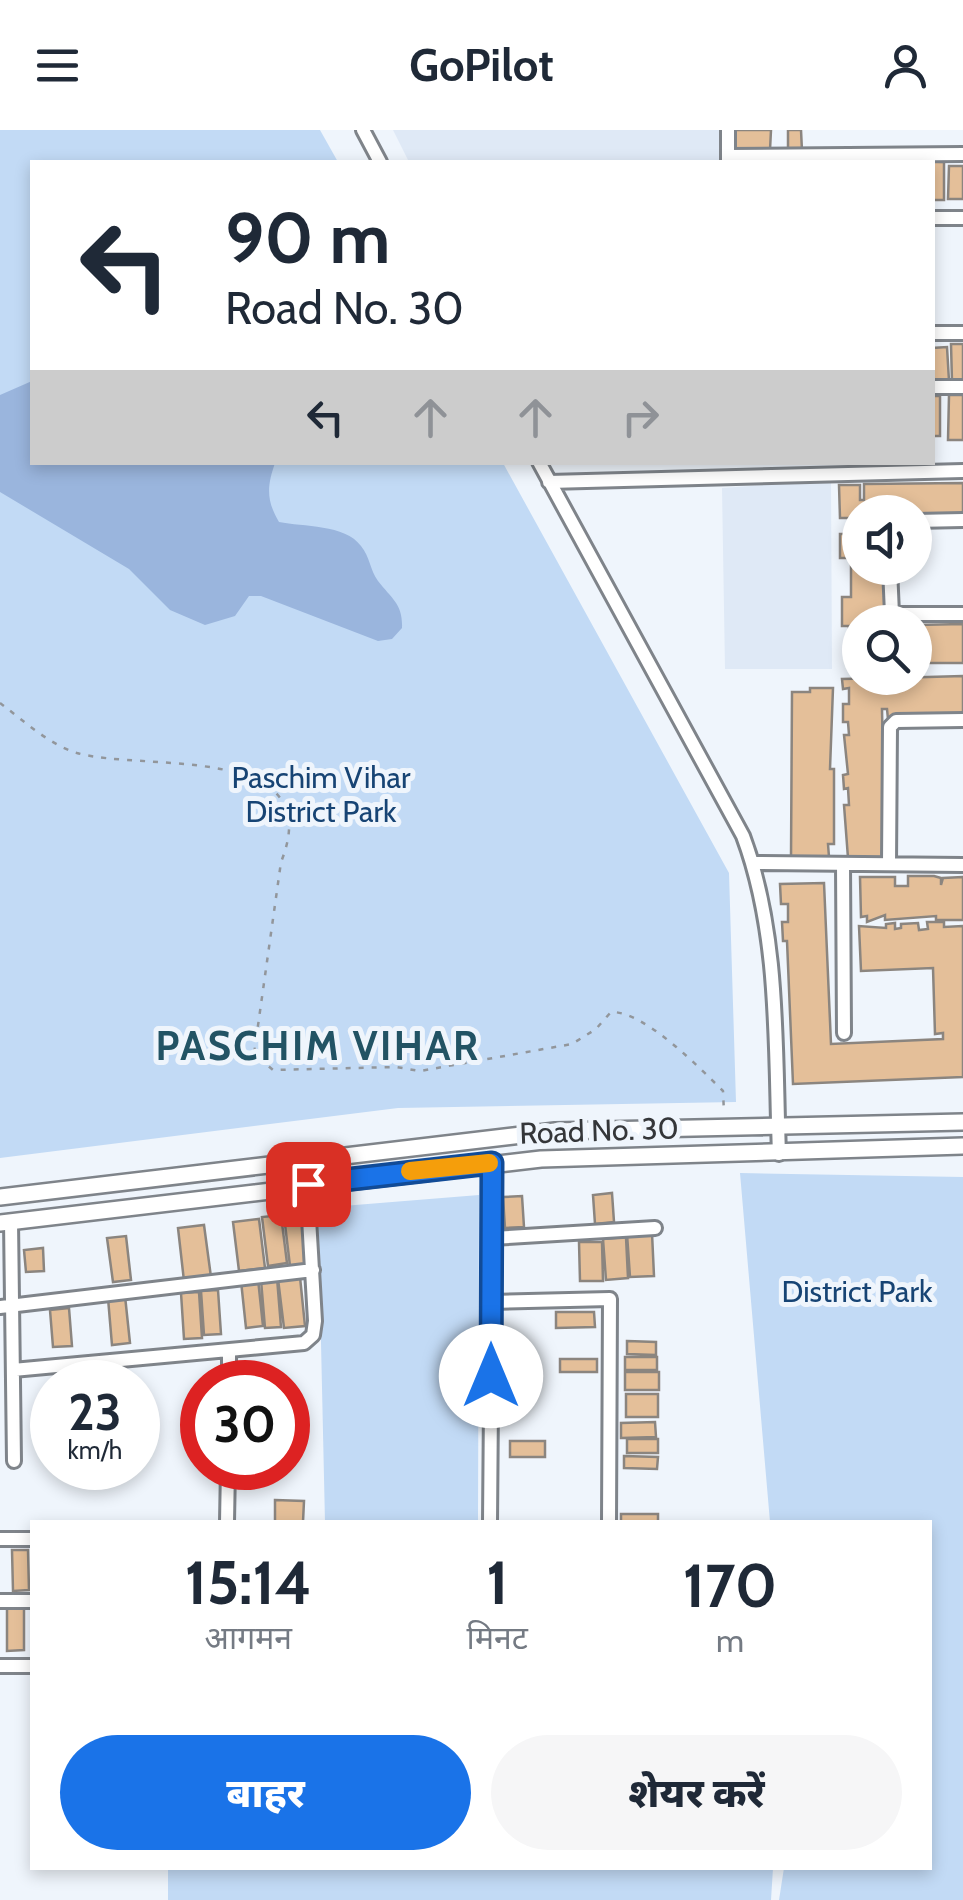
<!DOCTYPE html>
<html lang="hi">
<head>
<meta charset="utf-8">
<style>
  :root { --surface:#fff; --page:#f6f6f7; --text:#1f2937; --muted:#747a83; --accent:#1a73e8 }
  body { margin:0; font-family:Cabin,"Noto Sans Devanagari",sans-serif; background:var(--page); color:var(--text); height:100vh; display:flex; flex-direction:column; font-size:38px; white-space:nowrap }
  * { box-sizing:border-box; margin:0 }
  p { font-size:32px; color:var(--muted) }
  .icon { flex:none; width:55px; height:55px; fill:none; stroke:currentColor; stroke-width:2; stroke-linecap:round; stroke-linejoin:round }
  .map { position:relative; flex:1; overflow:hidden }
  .sheet { position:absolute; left:30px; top:1390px; width:902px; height:350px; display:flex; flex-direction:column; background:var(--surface); border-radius:0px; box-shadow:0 5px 15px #0003 }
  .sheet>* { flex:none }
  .hud { position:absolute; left:30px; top:30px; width:905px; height:305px; border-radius:0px; box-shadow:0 5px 15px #0003; background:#fff; color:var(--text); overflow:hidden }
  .controls { position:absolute; left:842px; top:365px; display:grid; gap:20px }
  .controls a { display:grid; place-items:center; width:90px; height:90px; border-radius:50%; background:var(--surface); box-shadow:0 5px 15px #0003; font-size:50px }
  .speed { position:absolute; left:30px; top:1230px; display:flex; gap:20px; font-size:50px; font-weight:700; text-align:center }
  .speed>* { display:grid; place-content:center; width:130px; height:130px; border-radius:50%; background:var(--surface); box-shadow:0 5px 15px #0003; line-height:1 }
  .speed small { font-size:25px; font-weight:400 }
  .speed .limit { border:15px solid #d22; background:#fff; color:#111 }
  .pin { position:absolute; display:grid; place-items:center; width:85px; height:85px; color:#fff; margin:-42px; border-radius:20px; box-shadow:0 5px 15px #0006 }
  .me { position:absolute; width:110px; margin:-55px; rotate:0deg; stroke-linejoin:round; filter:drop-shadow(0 0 8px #0008) }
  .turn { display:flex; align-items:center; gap:35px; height:210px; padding:0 30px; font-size:45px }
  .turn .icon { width:130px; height:130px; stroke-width:2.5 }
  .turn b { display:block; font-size:70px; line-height:85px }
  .lanes { display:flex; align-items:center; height:95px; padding:0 30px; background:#0003; justify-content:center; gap:50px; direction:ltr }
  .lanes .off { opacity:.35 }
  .eta { display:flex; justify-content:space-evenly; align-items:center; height:170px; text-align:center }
  .eta b { font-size:60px; font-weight:800; line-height:70px }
  .primary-button { display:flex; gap:20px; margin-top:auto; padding:20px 30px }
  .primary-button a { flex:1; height:115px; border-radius:60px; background:var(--accent); color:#fff; font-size:40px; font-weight:800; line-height:115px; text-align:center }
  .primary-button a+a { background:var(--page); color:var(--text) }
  header { display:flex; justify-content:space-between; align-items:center; height:130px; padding:0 30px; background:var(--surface); font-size:45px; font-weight:800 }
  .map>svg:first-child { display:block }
  .built { fill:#dfe9f6 }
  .green { fill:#c2daf5 }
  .water { fill:#9ab5dd }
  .building { fill:#e4bf99; stroke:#8b857f; stroke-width:2.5 }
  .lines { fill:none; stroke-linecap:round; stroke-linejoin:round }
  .minor-casing { stroke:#7f848a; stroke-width:18 }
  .tertiary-casing { stroke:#7f848a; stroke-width:20 }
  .path { stroke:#92969b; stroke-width:2.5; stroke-dasharray:5 8; stroke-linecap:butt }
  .minor { stroke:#fff; stroke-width:12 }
  .tertiary { stroke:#fff; stroke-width:15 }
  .route-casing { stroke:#114b97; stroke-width:25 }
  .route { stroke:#1a73e8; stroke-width:18 }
  .slow { stroke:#f59e0b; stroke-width:18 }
  .labels { text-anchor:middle; stroke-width:10; stroke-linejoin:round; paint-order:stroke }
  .park-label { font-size:30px; fill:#174474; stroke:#eff5fc }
  .street-label { font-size:30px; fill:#343639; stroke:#eff5fc }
  .district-label { font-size:40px; font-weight:bold; letter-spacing:2.5px; fill:#225364; stroke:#eff5fc }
</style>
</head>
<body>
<header><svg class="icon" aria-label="menu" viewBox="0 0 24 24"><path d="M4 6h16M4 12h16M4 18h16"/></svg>GoPilot<svg class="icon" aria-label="person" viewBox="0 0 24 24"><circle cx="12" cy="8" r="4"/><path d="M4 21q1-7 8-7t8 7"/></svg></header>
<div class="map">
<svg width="963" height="1770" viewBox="0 0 963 1770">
  <rect width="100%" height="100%" fill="#eff5fc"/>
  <!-- built -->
  <path class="built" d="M393,0H723V32H409Z
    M831,350L832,539H725L722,358Z"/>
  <!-- green -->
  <path class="green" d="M0,0H320L338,32H32V332L503,333L729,743L736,972L398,978L0,1028Z
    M740,1043L963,1047V1770H779L784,1738H930V1392H770Z
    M479,1065L478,1392H325L318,1078Z
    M168,1738H773L771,1770H168Z"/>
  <!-- water -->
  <path class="water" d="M32,251V332L275,333C267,356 266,370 279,392C303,397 345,394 361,416C370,427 370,440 378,451C392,469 403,474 402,498L392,509L378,511L261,466H249L235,486L205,495L170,480L129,439L0,362V265Z"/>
  <!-- building -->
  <path class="building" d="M735,0H771L770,20L734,19Z
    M788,0H801L802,21H788Z
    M917,31L944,32V70H932V32Z
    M949,36H963V69H948Z
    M951,214H963V251L952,252Z
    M947,217L949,251H933L932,218Z
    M949,265H963V310H948Z
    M932,266H940V306H932Z
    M963,353V387L915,388V382H907V375L905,382H860V438H885V492H860V534H849V496H842V467H851V428H840V404H851V388H840L839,355H860V370H864V354Z
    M963,494V533H915V495Z
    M963,546V587L888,589L887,579H882L885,727L848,728L844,675H849L848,658L844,659L843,645L848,644L844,605H849L848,592H843V574H849V558L843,559L842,549L885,548V553H893V548Z
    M810,558H833L830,639H834V714H828L829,727L791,728L792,562H810Z
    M908,746H934L941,748V755L943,748L963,747V790H936V786L885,790V785L867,792V786L861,787L860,747H895V756H908Z
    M824,753L831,914L943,909V903L935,904L933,838L861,841L859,796L886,798V794L895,793V799L901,798V794L918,793L919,800L928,799L927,792H944V797L963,796V947L793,954L787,811H783L782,792H788V774H781L780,754Z
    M612,1063L614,1092L595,1094L593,1065Z
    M522,1066L524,1097L505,1098L503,1067Z
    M302,1083L308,1134L290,1136L284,1086Z
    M281,1085L287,1133L268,1136L262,1087Z
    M259,1089L265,1138L239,1141L233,1092Z
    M204,1095L211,1147L184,1151L178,1098Z
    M652,1103L654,1146L630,1147L627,1104Z
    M126,1106L131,1150L113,1152L107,1108Z
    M626,1107L628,1148L606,1150L603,1109Z
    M579,1112H602L603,1151H580Z
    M43,1118L44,1141L26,1142L24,1120Z
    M300,1147L305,1196L284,1198L278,1149Z
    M277,1148L281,1197L265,1198L261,1150Z
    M258,1149L263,1196L246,1198L241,1151Z
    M218,1160L221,1204L204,1205L201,1161Z
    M199,1162L202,1208L184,1209L181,1163Z
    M125,1166L130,1213L112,1215L108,1168Z
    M69,1178L72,1216L53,1217L50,1180Z
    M556,1182H594L595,1197L556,1198Z
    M627,1211L656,1212V1225L627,1224Z
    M625,1227H657V1240H625Z
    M560,1229H597V1242H560Z
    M625,1242H659V1260H625Z
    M626,1264H658V1287H626Z
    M655,1292L656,1307L621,1308V1293Z
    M627,1309H658V1323H627Z
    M510,1311H545V1327H510Z
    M624,1326L658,1327L657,1339L624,1338Z
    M275,1370L304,1371L303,1392H275Z
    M621,1384H658V1392H621Z
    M12,1420H28L29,1460L13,1461Z
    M7,1477H24V1520L7,1521Z"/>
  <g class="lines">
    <defs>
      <path id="minor" d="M363,0L380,32
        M728,26L963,24
        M728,30V0
        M932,88H963
        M932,203H963
        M932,257H963
        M539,332L743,706C780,805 775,919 779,1024
        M549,352L963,341
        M915,391L963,390
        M890,438L892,484H963
        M753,733L963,735
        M843,734L844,903
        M889,734L890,597L896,591L963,590
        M11,1091L14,1331
        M492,1108L655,1098
        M492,1172L610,1169L609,1392
        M0,1177L313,1140
        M13,1240L304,1213L313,1205L315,1191L307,1054
        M229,1252V1222
        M227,1392L228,1338
        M490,1392L493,1033
        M0,1409H32
        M0,1471H32
        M0,1536H32"/>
      <path id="tertiary" d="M0,1067L555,1001L963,992
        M0,1093L541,1029L963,1016"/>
    </defs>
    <!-- minor casing -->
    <use href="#minor" class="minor-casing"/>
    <!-- tertiary casing -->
    <use href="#tertiary" class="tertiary-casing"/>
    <!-- path -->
    <path class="path" d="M0,573C23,590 48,614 77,623C143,642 330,611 281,732L254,924L273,940L396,937L420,941L572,914L596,899L611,882C644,881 699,937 723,961L724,983"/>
    <!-- minor -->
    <use href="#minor" class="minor"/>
    <!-- tertiary -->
    <use href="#tertiary" class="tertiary"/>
  </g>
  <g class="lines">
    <defs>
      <path id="route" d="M308,1054L492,1033L491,1246"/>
    </defs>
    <!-- route casing -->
    <use href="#route" class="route-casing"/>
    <!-- route -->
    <use href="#route" class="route"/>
    <!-- slow -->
    <path class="slow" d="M410,1041L489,1033"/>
  </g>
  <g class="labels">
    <!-- park labels -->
    <g class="park-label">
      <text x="321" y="658">Paschim Vihar<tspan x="321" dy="34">District Park</tspan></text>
      <text x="857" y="1172">District Park</text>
    </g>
    <!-- street labels -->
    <g class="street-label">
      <text transform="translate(599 1001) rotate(-2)" y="10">Road No. 30</text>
    </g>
    <!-- district labels -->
    <g class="district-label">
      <text x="318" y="930">PASCHIM VIHAR</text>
    </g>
  </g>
</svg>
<div class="controls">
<a><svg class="icon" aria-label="sound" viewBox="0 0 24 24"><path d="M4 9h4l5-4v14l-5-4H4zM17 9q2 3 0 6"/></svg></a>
<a><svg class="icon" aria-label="search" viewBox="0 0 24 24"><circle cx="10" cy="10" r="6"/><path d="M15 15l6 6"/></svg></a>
</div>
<div class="speed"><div>23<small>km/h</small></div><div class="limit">30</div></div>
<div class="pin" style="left:308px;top:1054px;background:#d93025"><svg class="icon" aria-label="arrive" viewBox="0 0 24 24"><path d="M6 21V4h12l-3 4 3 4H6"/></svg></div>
<svg class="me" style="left:491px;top:1246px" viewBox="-20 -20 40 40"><circle r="19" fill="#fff"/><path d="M0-13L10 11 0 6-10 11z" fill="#1a73e8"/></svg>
<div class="hud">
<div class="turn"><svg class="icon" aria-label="left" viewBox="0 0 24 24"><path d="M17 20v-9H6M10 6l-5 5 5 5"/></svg><div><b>90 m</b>Road No. 30</div></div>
<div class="lanes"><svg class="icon" aria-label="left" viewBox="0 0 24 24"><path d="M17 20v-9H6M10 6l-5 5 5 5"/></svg><svg class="icon off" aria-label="ahead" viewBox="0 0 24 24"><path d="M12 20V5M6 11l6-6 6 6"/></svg><svg class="icon off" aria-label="ahead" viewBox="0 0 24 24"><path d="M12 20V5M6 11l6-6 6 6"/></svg><svg class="icon off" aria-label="right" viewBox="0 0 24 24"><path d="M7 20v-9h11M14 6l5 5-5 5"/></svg></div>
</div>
<section class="sheet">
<div class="eta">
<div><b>15:14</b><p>आगमन</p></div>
<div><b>1</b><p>मिनट</p></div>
<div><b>170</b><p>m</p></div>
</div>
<div class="primary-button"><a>बाहर</a><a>शेयर करें</a></div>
</section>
</div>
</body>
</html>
